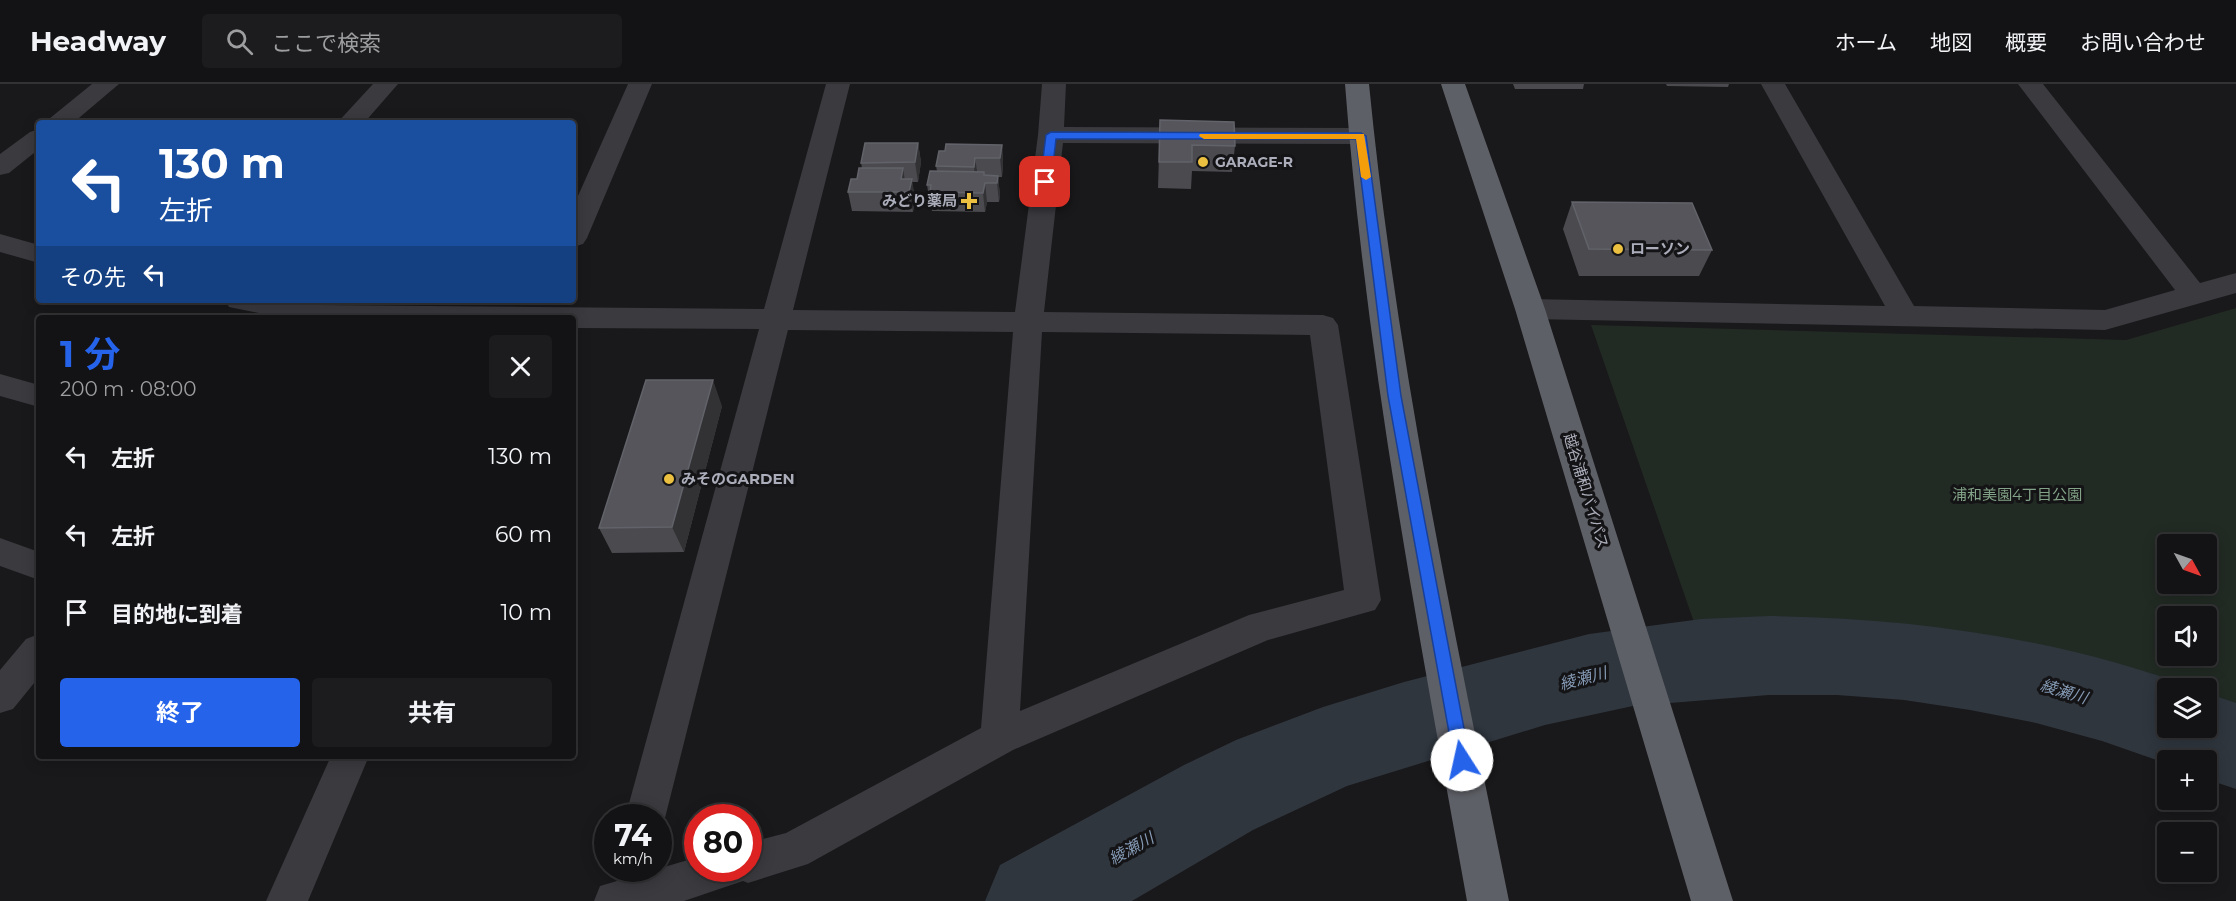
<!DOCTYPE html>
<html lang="ja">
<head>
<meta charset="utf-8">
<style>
  :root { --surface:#131214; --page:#1c1b1d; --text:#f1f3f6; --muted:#9d9ea0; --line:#323234; --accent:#2563eb }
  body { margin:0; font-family:Montserrat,"Noto Sans JP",sans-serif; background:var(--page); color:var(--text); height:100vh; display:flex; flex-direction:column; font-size:22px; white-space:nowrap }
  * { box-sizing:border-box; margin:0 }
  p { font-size:20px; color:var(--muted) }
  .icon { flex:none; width:33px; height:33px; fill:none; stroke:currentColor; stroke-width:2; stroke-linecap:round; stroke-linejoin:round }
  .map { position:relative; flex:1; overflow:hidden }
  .drawer { position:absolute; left:36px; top:231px; width:540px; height:444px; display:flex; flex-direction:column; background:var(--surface); border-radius:6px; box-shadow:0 3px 15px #0003,0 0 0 2px var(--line) }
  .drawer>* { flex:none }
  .hud { position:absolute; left:36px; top:36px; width:540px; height:183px; border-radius:6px; box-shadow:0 3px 15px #0003,0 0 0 2px var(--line); background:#1a4fa0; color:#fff; overflow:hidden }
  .needle { width:39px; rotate:130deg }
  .tools { position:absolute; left:2157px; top:450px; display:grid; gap:12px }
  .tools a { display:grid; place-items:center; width:60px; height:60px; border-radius:6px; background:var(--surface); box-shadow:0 3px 15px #0003,0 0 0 2px var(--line); font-size:30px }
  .speed { position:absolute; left:594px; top:720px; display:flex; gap:12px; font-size:30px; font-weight:700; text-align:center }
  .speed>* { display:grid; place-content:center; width:78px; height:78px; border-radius:50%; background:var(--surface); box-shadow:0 3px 15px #0003,0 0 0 2px var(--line); line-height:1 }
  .speed small { font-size:15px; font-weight:400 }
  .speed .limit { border:9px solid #d22; background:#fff; color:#111 }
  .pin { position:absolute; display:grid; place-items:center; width:51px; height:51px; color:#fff; margin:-26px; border-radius:12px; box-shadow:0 3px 9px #0006 }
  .me { position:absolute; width:66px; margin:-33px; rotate:350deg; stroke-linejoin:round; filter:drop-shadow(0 0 4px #0008) }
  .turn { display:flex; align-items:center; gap:21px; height:126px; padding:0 24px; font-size:27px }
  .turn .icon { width:78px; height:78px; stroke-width:2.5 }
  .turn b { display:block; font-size:42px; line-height:51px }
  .then { display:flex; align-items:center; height:57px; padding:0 24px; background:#0003; gap:12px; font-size:22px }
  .round { display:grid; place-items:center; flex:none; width:63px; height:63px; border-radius:6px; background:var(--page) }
  .overview { display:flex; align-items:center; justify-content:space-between; height:102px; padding:0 24px }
  h1 { font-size:36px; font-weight:700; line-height:45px; color:var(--accent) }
  .primary-button { display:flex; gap:12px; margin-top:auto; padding:12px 24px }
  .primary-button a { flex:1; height:69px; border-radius:6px; background:var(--accent); color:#fff; font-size:24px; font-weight:700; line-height:69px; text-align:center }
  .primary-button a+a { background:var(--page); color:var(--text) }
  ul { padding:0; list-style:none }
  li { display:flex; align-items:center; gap:18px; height:78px; padding:0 24px }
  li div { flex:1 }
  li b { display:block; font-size:22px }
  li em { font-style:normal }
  header { display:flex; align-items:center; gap:36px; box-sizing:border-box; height:84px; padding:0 30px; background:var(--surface); border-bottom:2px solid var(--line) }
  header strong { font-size:28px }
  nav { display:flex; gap:33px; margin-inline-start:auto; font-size:21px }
  .search { width:420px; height:54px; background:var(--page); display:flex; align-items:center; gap:15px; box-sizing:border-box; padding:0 21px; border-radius:6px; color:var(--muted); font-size:22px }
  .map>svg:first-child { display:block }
  .green { fill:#222a24; fill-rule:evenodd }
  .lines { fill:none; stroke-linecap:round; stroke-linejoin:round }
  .river { fill:#2f363e; fill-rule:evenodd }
  .minor { fill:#3a3a3f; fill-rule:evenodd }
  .trunk { fill:#5e6067; fill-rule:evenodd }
  .wall { fill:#4a4a4f }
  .shaded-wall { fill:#323235 }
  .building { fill:#55555b; stroke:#62636a; stroke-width:1.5 }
  .route { fill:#2563eb; stroke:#184099; stroke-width:1.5 }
  .slow { fill:#f59e0b }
  .poi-dot { fill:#ebc040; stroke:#141315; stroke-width:2 }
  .labels { text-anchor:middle; stroke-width:6; stroke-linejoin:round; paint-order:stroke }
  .far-poi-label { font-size:14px; font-weight:bold; fill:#abaeba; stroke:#141315; text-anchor:start }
  .poi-label { font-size:15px; font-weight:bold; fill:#abaeba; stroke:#141315; text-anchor:start }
  .street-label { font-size:15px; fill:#abaeba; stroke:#141315 }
  .park-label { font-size:15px; fill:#83a488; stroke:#141315 }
  .water-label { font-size:16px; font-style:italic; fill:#8499b3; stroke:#141315 }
</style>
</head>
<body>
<header>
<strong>Headway</strong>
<div class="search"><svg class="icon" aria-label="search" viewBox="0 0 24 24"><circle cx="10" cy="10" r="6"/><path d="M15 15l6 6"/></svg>ここで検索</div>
<nav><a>ホーム</a><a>地図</a><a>概要</a><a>お問い合わせ</a></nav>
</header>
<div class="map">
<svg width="2236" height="817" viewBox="0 0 2236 817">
  <rect width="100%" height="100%" fill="#19181a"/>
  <!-- green -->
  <path class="green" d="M2236,224V632L2207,623L2206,604H2168L2167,611L2055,576L1861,543L1698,550L1591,241L2126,256ZM2168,460H2206V500H2168ZM2168,532H2206V572H2168Z"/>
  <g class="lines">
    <!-- river -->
    <path class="river" d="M1769,532C1915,534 2057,554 2194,604H2168V644H2206V609L2236,619V705L2206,695V676H2168V680L2102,657L2036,639L1970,626L1904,616L1837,611H1769L1633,622L1545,641L1347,702L1253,746L1132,817H985L1000,781L1184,681L1236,656L1323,623L1404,598L1589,550L1701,535Z"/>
    <!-- minor -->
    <path class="minor" d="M92,0H119L73,39H44Z
      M373,0H398L364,39H337Z
      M628,0H652L587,154L583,160L573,163V123Z
      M826,0H850L793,226L1015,228L1038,51L1042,0H1066L1064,43L1361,44L1370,47L1374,52L1370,57L1361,60L1063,59L1044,228L1323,231L1333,234L1338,241L1381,516L1375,526L1268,556L1013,666L808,780L748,799L743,797L684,817H594L600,802L698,773V784H748V759L786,749L981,644L1013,248L788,246L665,734L658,748V734H625L759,245L573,244V234H283L229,223L225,216H293L321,221L764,225ZM1042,248L1310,251L1344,506L1249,531L1020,627Z
      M1761,0H1785L1914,222L2105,226L2175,206L2018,0H2043L2200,199L2236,189V209L2105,246L1530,235L1520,232L1515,225L1520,218L1530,215L1885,222Z
      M39,45V65L9,89L0,91V70L30,48Z
      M0,150L39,161V179L0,168Z
      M0,290L39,301V323L0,312Z
      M0,454L39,468V496L0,482Z
      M39,550V593L13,625L0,629V586L26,555Z
      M331,672H369L308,817H266Z"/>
    <!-- trunk -->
    <path class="trunk" d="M1345,0H1369C1396,276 1454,546 1509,817H1467C1418,545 1366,275 1345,0Z
      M1441,0H1465L1545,225L1733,817H1691L1515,225Z"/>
  </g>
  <!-- wall -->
  <path class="wall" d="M1513,0H1584L1583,5H1515Z
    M1666,0H1729L1728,3L1667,2Z
    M1160,36L1235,62L1232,88L1192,87L1191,105L1158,104Z
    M918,59L921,78L918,98H912L915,115L913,128L852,127L848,108L857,95L862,84L861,79Z
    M1002,61L1003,80L1002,93H998L1000,111L999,118H987L985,128L932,127L931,120H930L927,101L937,87L936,82L945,67Z
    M1572,118L1712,166L1699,192H1579L1563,145Z
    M722,322L684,468L612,469L599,444Z"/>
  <!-- shaded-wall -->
  <path class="shaded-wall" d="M918,59L921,78L918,98L915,78Z
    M1002,61L1003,80L1002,93L1000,74Z
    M975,74L978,93L976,102L974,83Z
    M903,84L906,104L901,95Z
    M984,88L987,118L985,128L983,109Z
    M998,92L1000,111L999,118L997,99Z
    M912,95L915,115L913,128L909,108Z
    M713,296L722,322L684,468L672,443Z"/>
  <!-- building -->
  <path class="building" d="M1160,36L1234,38L1235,62L1192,61V78H1159Z
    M865,59H918L915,78L861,79Z
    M946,60L1002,61L1000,74H975L974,83L936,82L939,67H945Z
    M859,84H903L901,95H912L909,108H848L851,95H857Z
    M930,87L984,88V91L998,92L997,99H985L983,109L930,108L931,101H927Z
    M1572,118L1692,119L1712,166L1589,165Z
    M646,296H713L672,443L599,444Z"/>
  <!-- route -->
  <path class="route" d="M1051,48L1361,49L1366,52L1401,312L1470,676L1468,681L1462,684L1456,681L1454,676L1388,312L1356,55H1056L1051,98L1045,101L1040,98L1046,51Z"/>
  <!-- slow -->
  <path class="slow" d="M1200,50H1364L1371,93L1366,96L1361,93L1356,55H1204L1199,52Z"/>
  <!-- markers -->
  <g class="poi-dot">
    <circle cx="1203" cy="78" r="6"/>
    <path d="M966 108h6v6h6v6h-6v6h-6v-6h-6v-6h6z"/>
    <circle cx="1618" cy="165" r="6"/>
    <circle cx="669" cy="395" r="6"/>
  </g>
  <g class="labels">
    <!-- far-poi labels -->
    <g class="far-poi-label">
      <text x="1215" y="83">GARAGE-R</text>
    </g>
    <!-- poi labels -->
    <g class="poi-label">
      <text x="957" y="122" text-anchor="end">みどり薬局</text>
      <text x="1630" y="170">ローソン</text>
      <text x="681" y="400">みそのGARDEN</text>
    </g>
    <!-- street labels -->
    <g class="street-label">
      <text transform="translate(1586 407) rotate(73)" y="5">越谷浦和バイパス</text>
    </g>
    <!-- park labels -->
    <g class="park-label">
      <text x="2017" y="416">浦和美園4丁目公園</text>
    </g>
    <!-- water labels -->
    <g class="water-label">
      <text transform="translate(1583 594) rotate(-15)" y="6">綾瀬川</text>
      <text transform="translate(2064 607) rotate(17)" y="6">綾瀬川</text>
      <text transform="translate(1131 764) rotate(-29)" y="6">綾瀬川</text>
    </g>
  </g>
</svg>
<div class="tools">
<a><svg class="needle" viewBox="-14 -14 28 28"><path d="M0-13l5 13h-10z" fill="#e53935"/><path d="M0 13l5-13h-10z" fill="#9d9ea0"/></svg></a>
<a><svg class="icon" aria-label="sound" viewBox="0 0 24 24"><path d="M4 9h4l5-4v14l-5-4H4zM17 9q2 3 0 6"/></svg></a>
<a><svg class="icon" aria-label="layers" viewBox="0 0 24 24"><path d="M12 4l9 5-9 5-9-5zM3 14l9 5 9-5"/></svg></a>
<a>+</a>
<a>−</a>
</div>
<div class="speed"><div>74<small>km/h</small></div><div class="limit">80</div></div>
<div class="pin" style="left:1045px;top:98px;background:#d93025"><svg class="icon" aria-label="arrive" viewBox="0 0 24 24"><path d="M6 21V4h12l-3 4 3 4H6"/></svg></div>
<svg class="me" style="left:1462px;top:676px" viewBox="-20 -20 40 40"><circle r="19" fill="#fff"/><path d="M0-13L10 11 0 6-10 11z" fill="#2563eb"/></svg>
<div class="hud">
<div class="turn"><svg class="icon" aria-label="left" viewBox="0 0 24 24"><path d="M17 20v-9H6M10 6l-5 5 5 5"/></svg><div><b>130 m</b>左折</div></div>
<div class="then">その先<svg class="icon" aria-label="left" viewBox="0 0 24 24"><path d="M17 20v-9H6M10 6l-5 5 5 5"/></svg></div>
</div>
<section class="drawer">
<div class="overview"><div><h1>1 分</h1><p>200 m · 08:00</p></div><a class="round"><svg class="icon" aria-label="close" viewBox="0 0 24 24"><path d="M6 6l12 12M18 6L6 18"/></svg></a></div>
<ul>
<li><svg class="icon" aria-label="left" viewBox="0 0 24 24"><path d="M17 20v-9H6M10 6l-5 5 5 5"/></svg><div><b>左折</b></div><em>130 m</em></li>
<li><svg class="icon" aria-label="left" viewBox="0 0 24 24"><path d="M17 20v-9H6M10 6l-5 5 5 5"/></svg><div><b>左折</b></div><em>60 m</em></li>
<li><svg class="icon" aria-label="arrive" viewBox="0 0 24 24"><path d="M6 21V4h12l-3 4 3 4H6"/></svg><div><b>目的地に到着</b></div><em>10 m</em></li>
</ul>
<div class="primary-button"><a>終了</a><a>共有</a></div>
</section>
</div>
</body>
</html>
